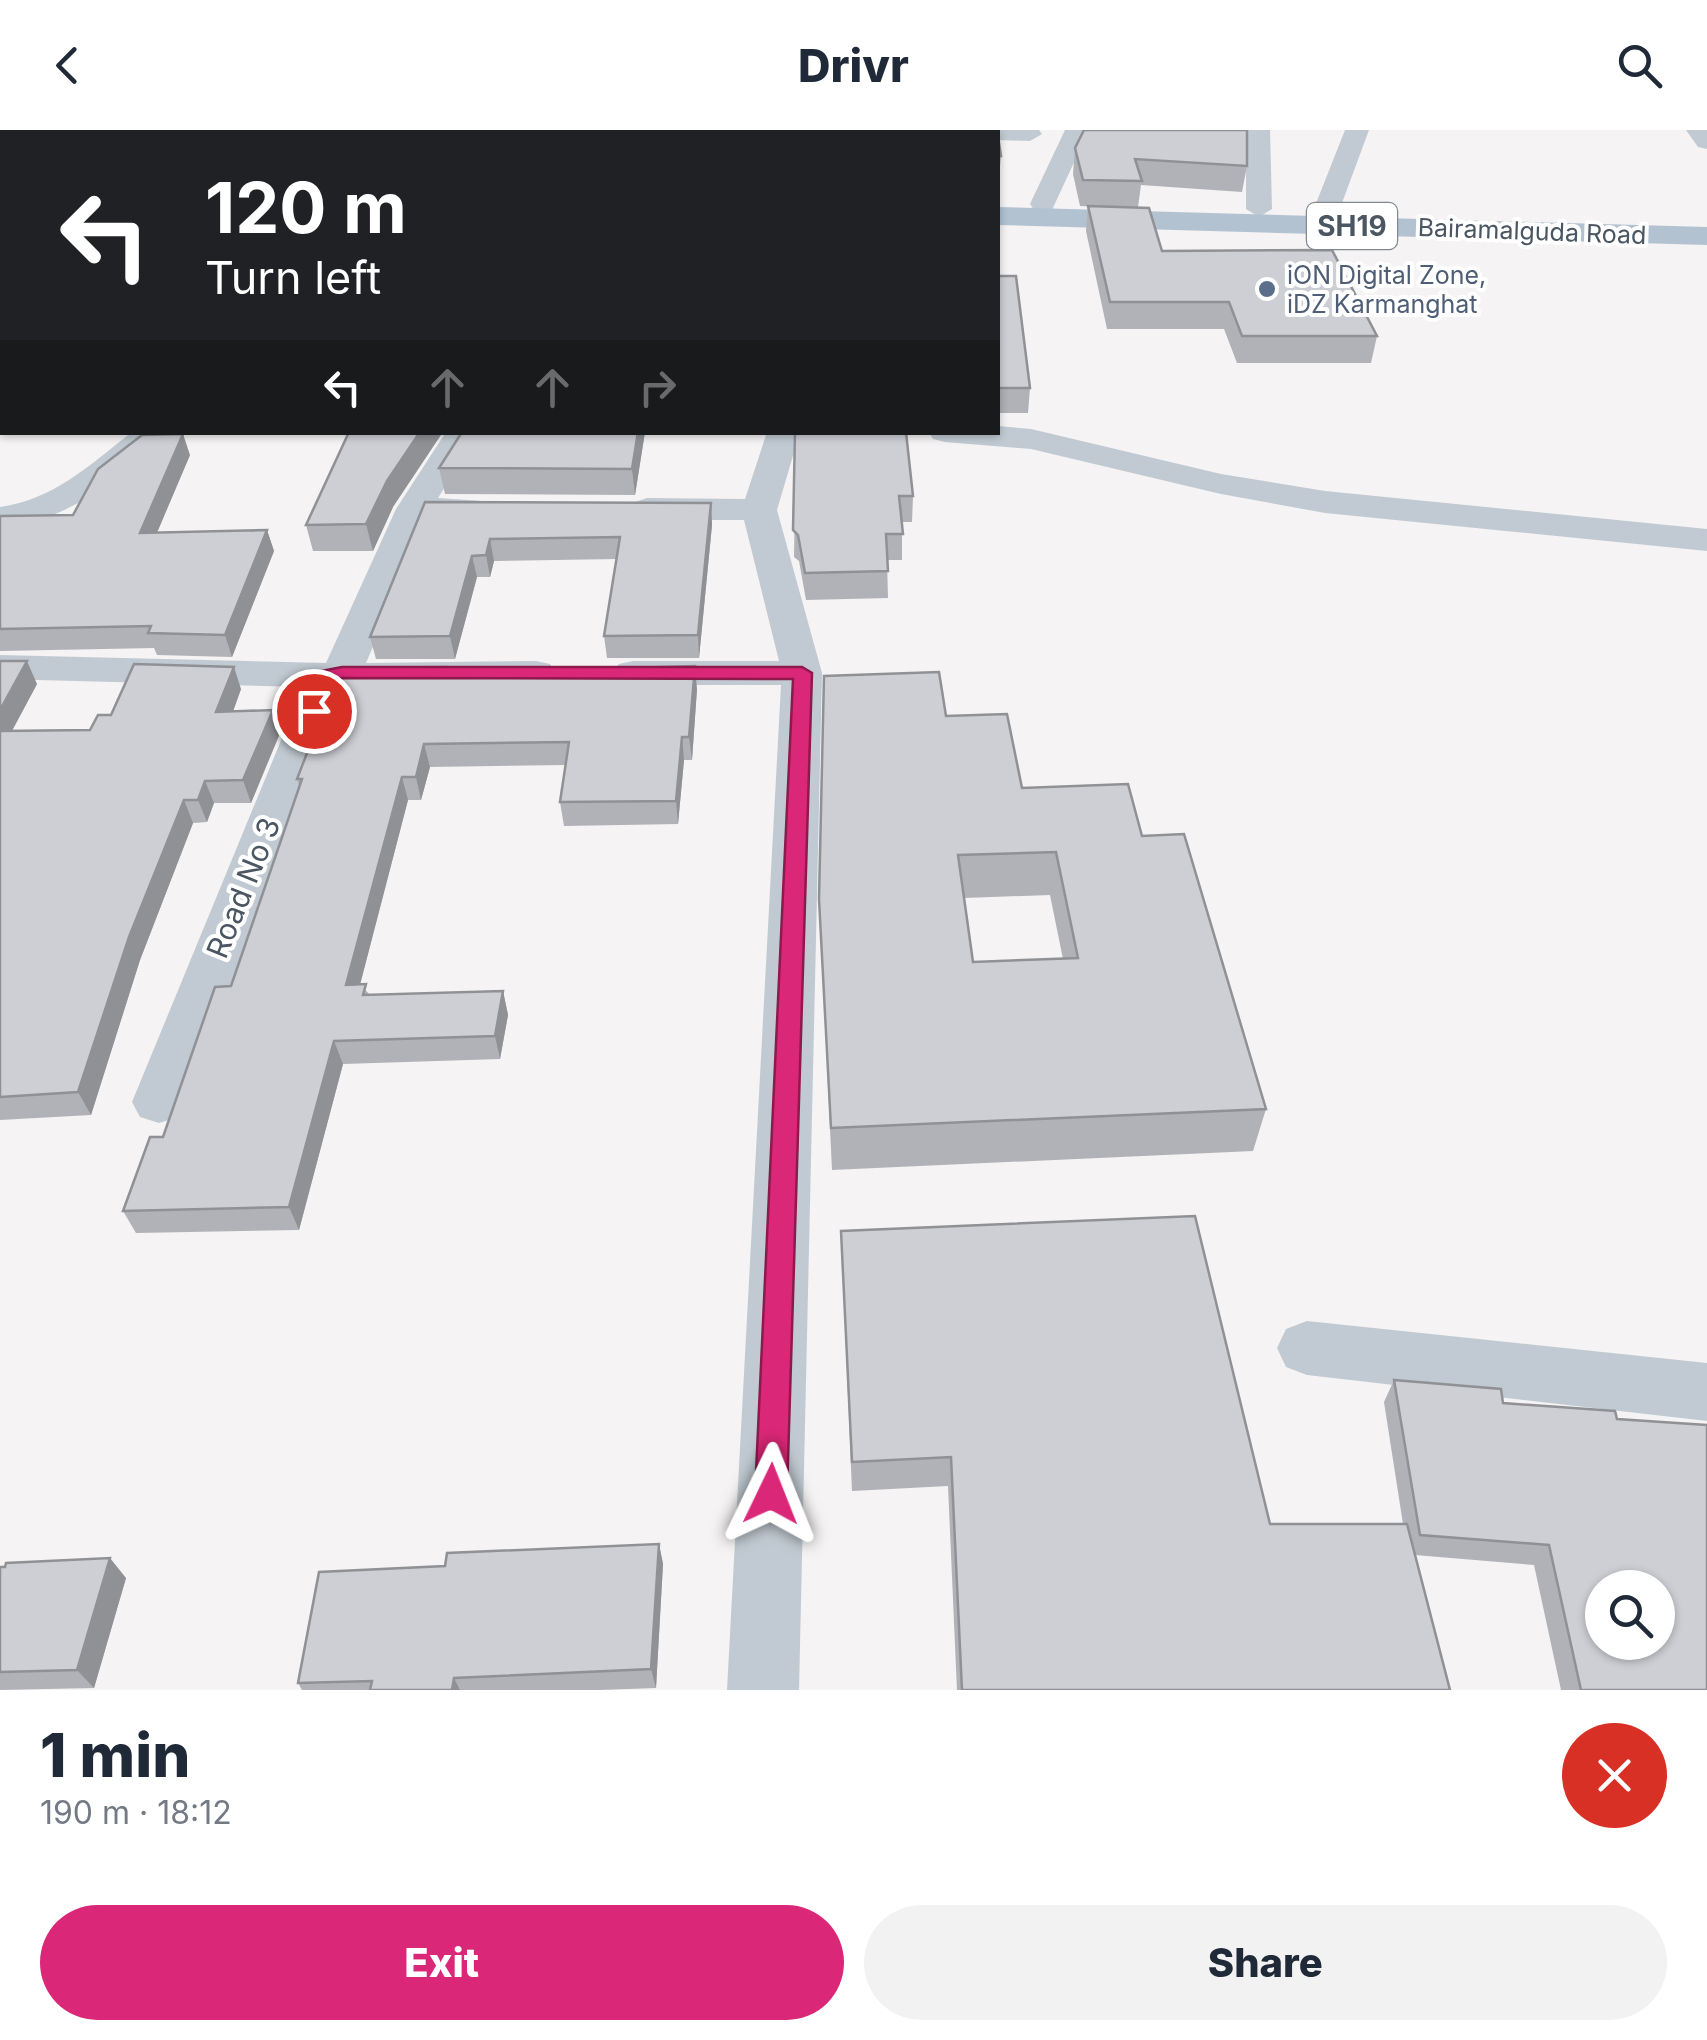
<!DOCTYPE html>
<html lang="en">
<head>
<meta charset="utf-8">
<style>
  :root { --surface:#fff; --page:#f2f2f3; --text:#1f2937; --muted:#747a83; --accent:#db2777 }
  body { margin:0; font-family:Inter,sans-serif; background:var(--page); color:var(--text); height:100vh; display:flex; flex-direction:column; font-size:38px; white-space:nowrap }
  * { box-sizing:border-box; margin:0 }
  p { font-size:32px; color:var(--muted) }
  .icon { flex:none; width:55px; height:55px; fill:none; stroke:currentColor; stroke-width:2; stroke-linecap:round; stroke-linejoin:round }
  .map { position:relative; height:1560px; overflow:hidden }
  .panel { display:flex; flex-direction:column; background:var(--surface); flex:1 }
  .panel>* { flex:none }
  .top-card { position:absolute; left:0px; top:0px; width:1000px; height:305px; box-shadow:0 2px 8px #0004; background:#202124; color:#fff; overflow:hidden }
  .tools { position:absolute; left:1585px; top:1440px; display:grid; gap:20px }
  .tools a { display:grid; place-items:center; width:90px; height:90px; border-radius:50%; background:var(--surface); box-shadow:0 2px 8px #0004; font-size:50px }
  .pin { position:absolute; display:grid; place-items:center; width:85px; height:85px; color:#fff; margin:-42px; border:5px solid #fff; border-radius:50%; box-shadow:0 2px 10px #0007 }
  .me { position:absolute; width:110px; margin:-55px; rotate:2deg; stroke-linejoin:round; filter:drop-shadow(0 0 8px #0008) }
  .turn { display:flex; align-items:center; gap:35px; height:210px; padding:0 40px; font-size:45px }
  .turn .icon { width:130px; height:130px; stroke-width:2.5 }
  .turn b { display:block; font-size:70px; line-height:85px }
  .lanes { display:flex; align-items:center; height:95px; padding:0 40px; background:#0003; justify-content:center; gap:50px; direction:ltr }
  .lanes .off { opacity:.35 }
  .round { display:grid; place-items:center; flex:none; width:105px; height:105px; border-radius:52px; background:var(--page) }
  .summary { display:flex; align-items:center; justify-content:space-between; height:170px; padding:0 40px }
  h1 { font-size:60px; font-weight:800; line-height:75px }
  .action { display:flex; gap:20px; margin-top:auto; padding:20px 40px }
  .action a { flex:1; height:115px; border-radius:60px; background:var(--accent); color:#fff; font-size:40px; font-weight:800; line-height:115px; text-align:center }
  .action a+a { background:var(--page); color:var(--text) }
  header { display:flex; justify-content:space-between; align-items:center; height:130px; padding:0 40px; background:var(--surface); font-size:45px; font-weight:800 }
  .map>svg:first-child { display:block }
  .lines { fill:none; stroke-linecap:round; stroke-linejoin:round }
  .service { stroke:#c1cad2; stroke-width:22 }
  .minor { fill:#c1cad2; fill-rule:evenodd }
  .primary { fill:#b3c2d1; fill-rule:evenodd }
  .wall { fill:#b0b2b7; fill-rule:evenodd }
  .shaded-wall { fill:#909195 }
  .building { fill:#cdcfd5; stroke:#909195; stroke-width:2.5; fill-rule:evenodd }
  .route { fill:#db2777; stroke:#8e194d; stroke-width:2.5 }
  .service-dot { fill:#5c6f8a; stroke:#fff; stroke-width:4 }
  .labels { text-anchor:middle; stroke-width:8; stroke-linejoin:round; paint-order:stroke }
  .far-street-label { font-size:25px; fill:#4a5661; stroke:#fff }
  .far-service-label { font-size:25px; fill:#4e5e75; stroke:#fff; text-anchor:start }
  .shield { fill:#fff; stroke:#808990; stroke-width:2.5 }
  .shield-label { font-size:28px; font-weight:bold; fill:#4a5661 }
  .street-label { font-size:30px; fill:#4a5661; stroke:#fff }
</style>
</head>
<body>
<header><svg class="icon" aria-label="back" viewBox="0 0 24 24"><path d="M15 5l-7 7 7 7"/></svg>Drivr<svg class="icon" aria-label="search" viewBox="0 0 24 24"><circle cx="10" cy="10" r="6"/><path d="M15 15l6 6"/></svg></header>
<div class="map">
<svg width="1707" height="1560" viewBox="0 0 1707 1560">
  <rect width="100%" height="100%" fill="#f5f3f3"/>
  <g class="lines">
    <!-- service -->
    <path class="service" d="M319,2L320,0"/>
    <!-- minor -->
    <path class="minor" d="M988,0H1039L1042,4L1030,11L998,10V2H986Z
      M1065,0H1089L1052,80H1034L1030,74Z
      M1246,0H1270L1272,79L1259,87L1246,79Z
      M1345,0H1369L1339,81L1335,87H1317L1313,81Z
      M1686,0H1707V19L1698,17Z
      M998,296L1031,299L1221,344L1325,361L1707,399V421L1325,383L1221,364L1031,319L945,312L933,309L929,302H998Z
      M132,302H169C160,315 146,324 134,334C93,368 54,391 0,399V377C53,370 91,334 132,302Z
      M446,302H479L438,368L497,372L503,379L497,386L427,390L366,533L536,531L550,534L556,543L550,552L536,555L344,557L186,972L178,987L159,993L140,987L132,972L303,557L0,549V525L326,533L396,379Z
      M767,302H800L777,380L822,543L799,1560H727L781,555H633L619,552L613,543L619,534L633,531H779L744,390H647L635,386L629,379L635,372L647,368L745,369Z
      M1307,1191L1707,1233V1291L1307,1245L1286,1237L1277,1218L1286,1199Z"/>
    <!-- primary -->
    <path class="primary" d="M0,57H2V75H0Z
      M998,77L1707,97V115L998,95Z"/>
  </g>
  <!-- wall -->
  <path class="wall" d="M997,0L1001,26L999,47H998Z
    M1075,18L1247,36L1242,62L1141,55L1138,77L1080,76L1073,44Z
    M1088,76L1162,121L1377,206L1371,233H1237L1224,199H1107L1086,101Z
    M2,104V294H0V107Z
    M998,146L1030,258L1028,283H998Z
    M645,302L635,365L445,364L439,338Z
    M796,302L913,366L912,392H902V430H887L888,468L806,470L799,431L794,427Z
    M190,325L157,402L267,400L274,421L232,527L157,525L154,518L0,521V386L73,385Z
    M425,372L711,373L712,395L699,528H607L604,506L617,429L494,431L490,447H477L455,529H376L370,507Z
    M393,377L373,421H313L306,395Z
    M0,531L37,554L12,601L90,600L111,585L241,559L233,581L280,603L251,673H214L207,692L193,693L140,830L91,985L0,990Z
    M447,543L697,559L692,630H684L678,694L564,696L560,672L565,635L430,637L421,670H408L360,854L370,865L503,861L508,885L500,929L343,934L299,1100L136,1103L123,1081L163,1007L231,856L299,656L297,649Z
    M946,586L1022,658L1142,706L1266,979L1253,1021L832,1040L819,769ZM1050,765L1063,829L973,832L964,768Z
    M841,1101L1270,1394H1403L1384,1272L1394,1250L1503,1273L1707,1560H1561L1534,1435L1415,1425L1450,1560H957L948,1356L852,1361Z
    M659,1414L663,1434L656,1558L599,1560H302L298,1553L445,1436Z
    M0,1437L126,1448L94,1558L0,1560Z"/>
  <!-- shaded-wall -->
  <path class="shaded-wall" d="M420,302H443L393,377L373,421L366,394L387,351Z
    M638,302H645L635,365L632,339Z
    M183,304L190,325L148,424L140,403Z
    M711,373L712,395L699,528L698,505Z
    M267,400L274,421L232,527L225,505Z
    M490,409L494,431L490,447L486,425Z
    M472,426L477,447L455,529L450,506Z
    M27,531L37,554L0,623V580Z
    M695,536L697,559L692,630L689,607Z
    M234,537L241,559L225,604L216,582Z
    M273,580L280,603L251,673L243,650Z
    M682,607L684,630L678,694L676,671Z
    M424,614L430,637L421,670L416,647Z
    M402,647L408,670L354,878L346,855Z
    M205,651L214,673L207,692L198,670Z
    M184,670L193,693L140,830L91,985L78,962L129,807Z
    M503,861L508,885L500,929L495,906Z
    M334,911L343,934L299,1100L289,1077Z
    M659,1414L663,1434L656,1558L651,1539Z
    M110,1428L126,1448L94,1558L77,1540Z
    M454,1548L460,1560H452Z"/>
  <!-- building -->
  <path class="building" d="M106,0H206L220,2L223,0H270L268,2H104Z
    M502,0H997L1001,26H998V2H501Z
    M1084,0H1247V36L1135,29L1142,51L1083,50L1075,18Z
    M1088,76L1149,78L1162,121L1332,120L1377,206H1242L1229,172H1110Z
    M2,104V278H0V107Z
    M998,146H1016L1030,258H998Z
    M349,302H420L387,351L366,394L306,395Z
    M462,302H638L632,339L439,338Z
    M795,302H906L913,366H899L903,404H886L888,441L805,443L798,405L793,400Z
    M183,304L140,403L267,400L225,505L148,503L151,496L0,499V386L73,385L98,339L142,305Z
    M425,372L711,373L698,505L604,506L620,407L490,409L486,425L472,426L450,506L370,507Z
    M0,531H27L0,580Z
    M134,534L234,537L216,582L273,580L243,650L205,651L198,670H184L129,807L78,962L0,967V601L90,600L98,585H111Z
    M695,536L689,607H682L676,671L560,672L569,612L424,614L416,647H402L346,855L366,854L363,865L503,861L495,906L334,911L289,1077L123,1081L150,1007H163L215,857L231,856L302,649H297L340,538L446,537L444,543Z
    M939,542L946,586L1007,584L1022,658L1128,654L1142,706L1184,704L1266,979L831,998L819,769L824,546ZM1056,722L1078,828L973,832L958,725Z
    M1195,1086L1270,1394H1407L1450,1560H962L951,1327L852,1332L841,1101Z
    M1394,1250L1501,1259L1503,1273L1615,1281L1617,1289L1707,1295V1560H1581L1549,1415L1420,1405ZM1602,1458H1658V1512H1602Z
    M659,1414L651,1539L454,1548L452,1560H370L372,1551L298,1553L319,1442L445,1436L447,1423Z
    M110,1428L77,1540L0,1542V1437H5L6,1433Z"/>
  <!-- route -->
  <path class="route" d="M342,537H802L812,543L787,1364L782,1375L771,1380L760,1375L755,1364L793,549L342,548L336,549L321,585H307L304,581L321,541Z"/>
  <!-- markers -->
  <circle class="service-dot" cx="1267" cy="159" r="10"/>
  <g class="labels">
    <!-- far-street labels -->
    <g class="far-street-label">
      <text transform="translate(1532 101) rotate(2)" y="9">Bairamalguda Road</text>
    </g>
    <!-- far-service labels -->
    <g class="far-service-label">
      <text x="1287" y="154">iON Digital Zone,<tspan x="1287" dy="29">iDZ Karmanghat</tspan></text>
    </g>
    <!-- shield labels -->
    <rect class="shield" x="1307" y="73" width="90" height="46" rx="8"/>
    <g class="shield-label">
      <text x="1352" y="106">SH19</text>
    </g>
    <!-- street labels -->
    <g class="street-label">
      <text transform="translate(244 758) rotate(-68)" y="10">Road No 3</text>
    </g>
  </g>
</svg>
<div class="tools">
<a><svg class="icon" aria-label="search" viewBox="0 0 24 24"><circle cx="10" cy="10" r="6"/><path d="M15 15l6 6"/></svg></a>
</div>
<div class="pin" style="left:314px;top:581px;background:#d93025"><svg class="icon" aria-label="arrive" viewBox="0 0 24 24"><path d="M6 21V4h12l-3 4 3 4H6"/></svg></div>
<svg class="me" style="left:771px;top:1364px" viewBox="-20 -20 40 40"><path d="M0-17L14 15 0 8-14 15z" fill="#db2777" stroke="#fff" stroke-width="4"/></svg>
<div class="top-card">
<div class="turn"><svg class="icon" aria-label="left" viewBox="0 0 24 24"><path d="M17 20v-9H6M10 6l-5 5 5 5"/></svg><div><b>120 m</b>Turn left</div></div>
<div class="lanes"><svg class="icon" aria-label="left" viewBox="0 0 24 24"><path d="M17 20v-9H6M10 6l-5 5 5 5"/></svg><svg class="icon off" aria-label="ahead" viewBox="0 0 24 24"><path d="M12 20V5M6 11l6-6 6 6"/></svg><svg class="icon off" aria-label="ahead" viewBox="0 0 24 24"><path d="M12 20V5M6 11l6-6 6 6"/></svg><svg class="icon off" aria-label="right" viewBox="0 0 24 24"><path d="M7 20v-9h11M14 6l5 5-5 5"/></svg></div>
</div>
</div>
<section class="panel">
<div class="summary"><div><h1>1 min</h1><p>190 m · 18:12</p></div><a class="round" style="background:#d93025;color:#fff"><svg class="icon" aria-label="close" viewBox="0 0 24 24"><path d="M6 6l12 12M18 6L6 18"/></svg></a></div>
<div class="action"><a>Exit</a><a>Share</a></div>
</section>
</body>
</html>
